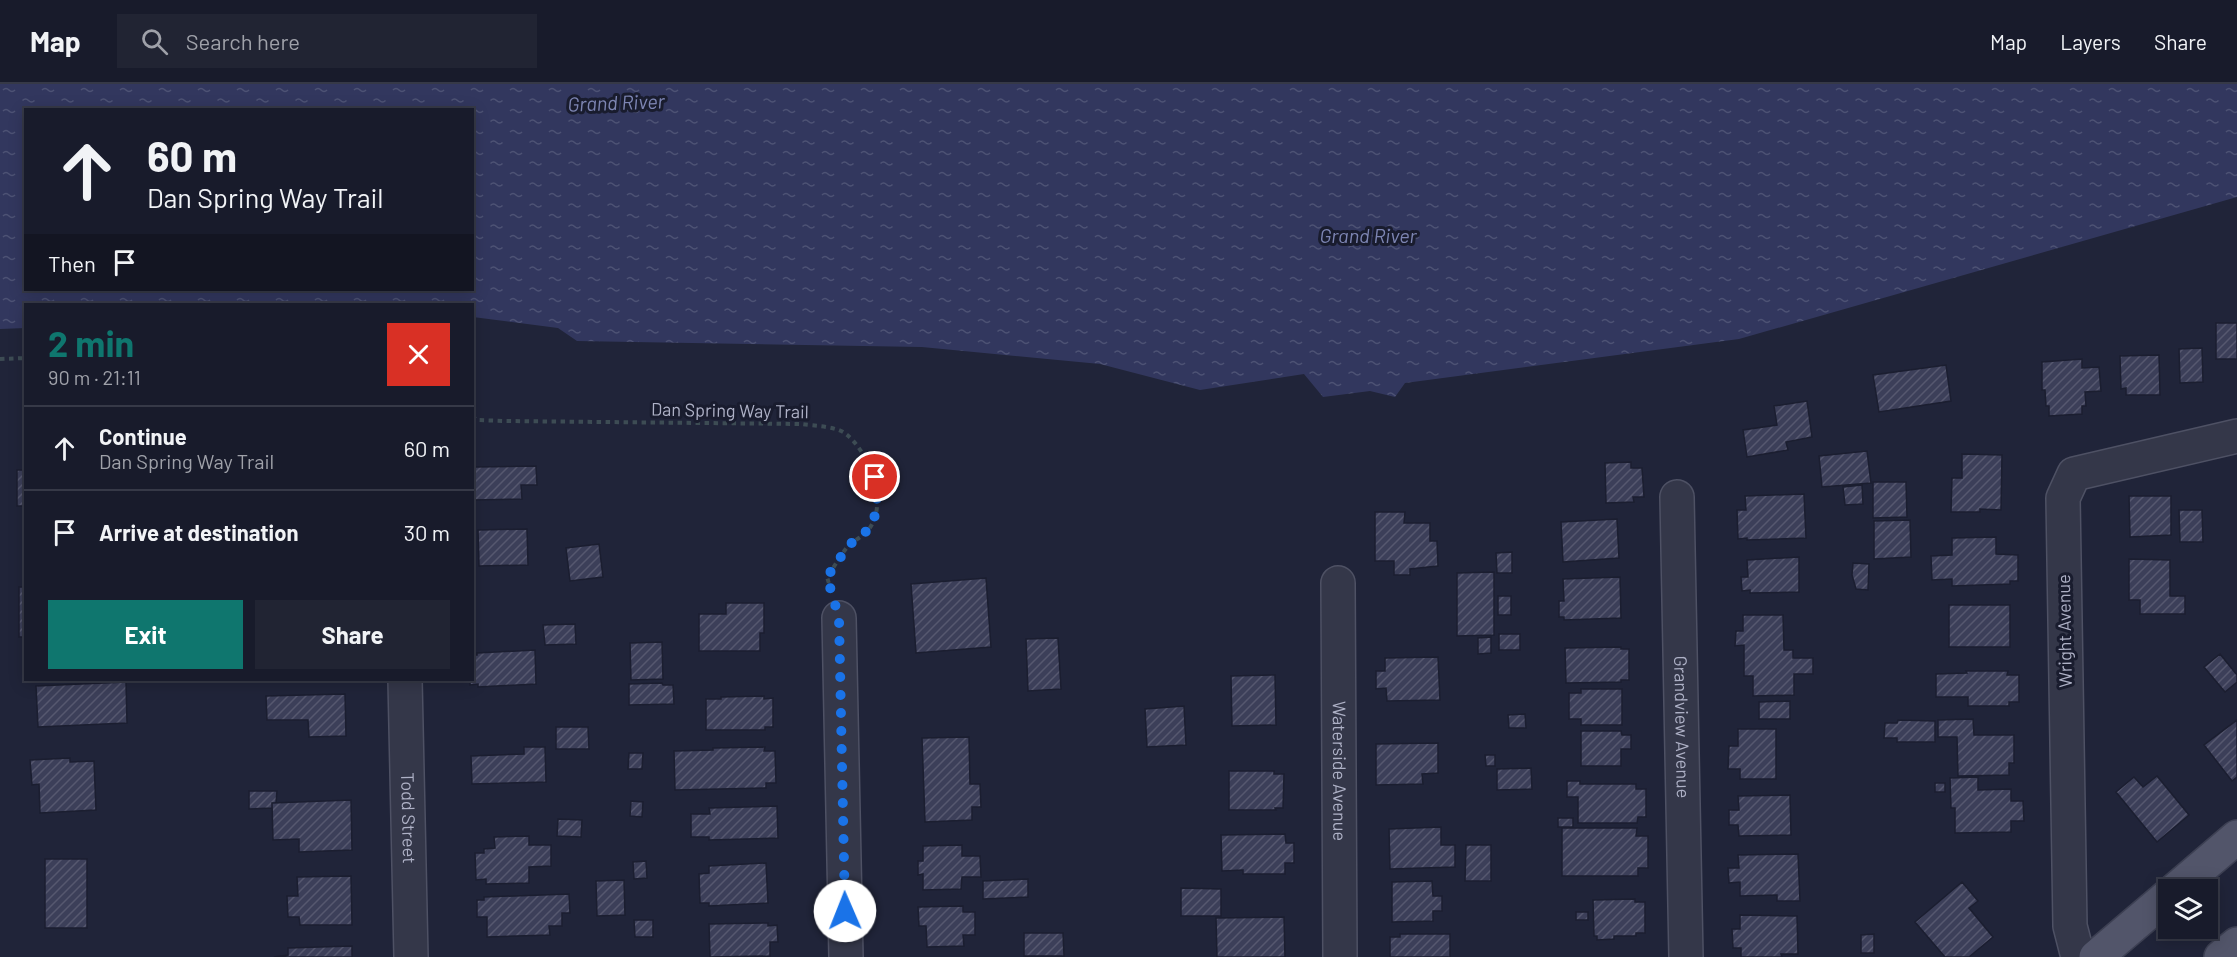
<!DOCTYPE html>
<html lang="en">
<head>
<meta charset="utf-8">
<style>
  :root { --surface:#181b2b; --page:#212433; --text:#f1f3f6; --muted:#9fa1a9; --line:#363947; --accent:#0f766e }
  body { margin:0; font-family:Barlow,sans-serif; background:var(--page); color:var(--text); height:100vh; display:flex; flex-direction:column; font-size:22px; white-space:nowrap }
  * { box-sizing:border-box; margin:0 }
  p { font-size:20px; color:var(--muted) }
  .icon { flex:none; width:33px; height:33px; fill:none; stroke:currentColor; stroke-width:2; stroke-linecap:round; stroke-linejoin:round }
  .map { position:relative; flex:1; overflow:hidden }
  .panel { position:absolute; left:24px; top:219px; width:450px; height:378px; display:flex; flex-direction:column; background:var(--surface); border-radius:0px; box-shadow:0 3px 15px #0003,0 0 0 2px var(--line) }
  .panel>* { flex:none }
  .hud { position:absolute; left:24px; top:24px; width:450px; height:183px; border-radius:0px; box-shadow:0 3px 15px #0003,0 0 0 2px var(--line); background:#181b2b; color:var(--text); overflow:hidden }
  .controls { position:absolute; left:2158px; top:795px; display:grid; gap:12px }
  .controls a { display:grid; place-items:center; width:60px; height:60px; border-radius:0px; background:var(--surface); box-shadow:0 3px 15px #0003,0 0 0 2px var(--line); font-size:30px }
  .pin { position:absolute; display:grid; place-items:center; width:51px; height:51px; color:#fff; margin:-26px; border:3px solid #fff; border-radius:50%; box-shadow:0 2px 6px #0007 }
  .me { position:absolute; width:66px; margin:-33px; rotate:359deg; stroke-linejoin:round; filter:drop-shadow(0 0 4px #0008) }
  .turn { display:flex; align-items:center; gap:21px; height:126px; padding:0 24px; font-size:27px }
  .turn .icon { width:78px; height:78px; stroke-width:2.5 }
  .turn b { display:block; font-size:42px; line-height:51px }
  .then { display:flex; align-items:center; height:57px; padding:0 24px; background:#0003; gap:12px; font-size:22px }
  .round { display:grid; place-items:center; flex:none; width:63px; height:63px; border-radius:0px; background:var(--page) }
  .summary { display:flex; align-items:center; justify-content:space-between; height:102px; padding:0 24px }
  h1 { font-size:36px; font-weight:700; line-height:45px; color:var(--accent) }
  .button { display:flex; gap:12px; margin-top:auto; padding:12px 24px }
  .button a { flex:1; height:69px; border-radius:0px; background:var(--accent); color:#fff; font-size:24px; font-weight:700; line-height:69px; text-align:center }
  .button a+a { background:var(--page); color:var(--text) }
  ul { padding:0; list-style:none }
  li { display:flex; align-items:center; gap:18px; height:84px; padding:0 24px; border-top:2px solid var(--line) }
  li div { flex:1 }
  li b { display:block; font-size:22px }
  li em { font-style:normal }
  header { display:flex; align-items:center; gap:36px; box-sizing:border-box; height:84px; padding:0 30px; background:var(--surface); border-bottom:2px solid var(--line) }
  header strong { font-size:28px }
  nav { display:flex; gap:33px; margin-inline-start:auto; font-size:21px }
  .search { width:420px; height:54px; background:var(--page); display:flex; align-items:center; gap:15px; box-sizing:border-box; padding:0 21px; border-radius:0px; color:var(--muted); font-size:22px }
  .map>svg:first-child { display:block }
  .water { fill:url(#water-ripples); fill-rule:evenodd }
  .building { fill:url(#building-hatch); stroke:#1b1e30; stroke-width:1.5 }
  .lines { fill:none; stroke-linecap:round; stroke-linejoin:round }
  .minor-casing { stroke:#4e5164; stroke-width:36 }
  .major-casing { stroke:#3d4053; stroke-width:36 }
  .path { stroke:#3d4c54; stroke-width:4; stroke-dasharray:4.5 4.5; stroke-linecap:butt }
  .minor { stroke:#343749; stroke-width:33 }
  .major { stroke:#52556a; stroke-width:33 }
  .route { stroke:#1a73e8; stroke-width:10; stroke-dasharray:0 18 }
  .labels { text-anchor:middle; stroke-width:6; stroke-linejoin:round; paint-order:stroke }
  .street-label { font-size:18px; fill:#aeb1c6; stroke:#191c2e }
  .water-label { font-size:20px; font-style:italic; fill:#7d85b3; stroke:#191c2e }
</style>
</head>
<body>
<header>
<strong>Map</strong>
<div class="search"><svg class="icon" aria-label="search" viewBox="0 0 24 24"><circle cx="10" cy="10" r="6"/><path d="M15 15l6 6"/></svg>Search here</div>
<nav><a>Map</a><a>Layers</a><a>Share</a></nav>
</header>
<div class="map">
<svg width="2237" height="873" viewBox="0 0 2237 873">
  <defs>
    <pattern id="water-ripples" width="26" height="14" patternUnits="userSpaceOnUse" patternTransform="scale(1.5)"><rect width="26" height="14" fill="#32375e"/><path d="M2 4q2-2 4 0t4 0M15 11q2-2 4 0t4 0" fill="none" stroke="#4d5274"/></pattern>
    <pattern id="building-hatch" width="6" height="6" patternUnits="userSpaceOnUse" patternTransform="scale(1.5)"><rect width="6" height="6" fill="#3c3f59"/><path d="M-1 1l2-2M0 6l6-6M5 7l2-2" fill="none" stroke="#56586f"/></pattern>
  </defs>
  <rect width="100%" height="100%" fill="#202439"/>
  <!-- water -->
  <path class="water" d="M0,0H2237V113L1739,255L1405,299L1395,313L1370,307L1323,313L1304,290L1200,306L1100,280L922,263L577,257L558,244L473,233L472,220H26L25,244L0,245ZM26,26H472V206H26Z"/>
  <!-- building -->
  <path class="building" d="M2216,239H2237V275H2216Z
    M2202,264L2203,298L2180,299L2179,265Z
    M2159,271L2160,311H2126V304L2121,305L2120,272Z
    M2082,275V284L2099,283L2101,307L2085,308L2086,322H2082V330L2049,332V322H2046L2045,306H2042V278Z
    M1946,281L1951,317L1879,328L1873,291Z
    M1807,317L1812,353L1786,358L1788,366L1747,373L1743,346L1777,341L1774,322Z
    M1867,367L1871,399L1822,403L1819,372Z
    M1962,370L2002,371L2001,426L1980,425V428H1951L1952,394H1962Z
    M1631,378V384H1642L1644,413H1633L1634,418L1606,419L1605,379Z
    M536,382L537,401H521L522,415L475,416L474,383Z
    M17,386H26V422H17Z
    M1873,398H1906L1907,433L1873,434Z
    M1862,401L1863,420L1845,421L1843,403Z
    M1804,410L1806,454L1747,456V454L1738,455L1737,426H1746L1745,412Z
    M2129,412H2171V451L2130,453Z
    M2179,426H2202L2203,458H2180Z
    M1375,428H1405L1404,439H1430V457H1437L1438,482L1410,485V491H1394V477H1375Z
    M1617,435L1619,474L1563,478L1561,438Z
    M1910,436L1911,473L1874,475V437Z
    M527,445L528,481L479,482L478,446Z
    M1996,453V470L2018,471V497H2010V500L1952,502V495L1932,496L1931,472L1952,471V454Z
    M599,460L603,493L570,497L566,464Z
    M1512,468V489H1497L1496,469Z
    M1799,473V508L1750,509V506L1742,507L1741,493H1748L1747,476Z
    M2129,475L2170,476V512H2185V530H2140V516H2129Z
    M1853,479L1869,480L1868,506L1856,505L1852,491Z
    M1494,488V551L1457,552V489Z
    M1620,493L1621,534L1564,536V533H1559V517H1564L1563,495Z
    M986,494L991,563L916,569L911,500Z
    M19,503H26V553H19Z
    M1498,512H1511V531H1498Z
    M726,519H764V549H760V567H699V530H726Z
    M1949,521H2010V563H1949Z
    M1743,531H1783L1784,566H1793V574H1813V590H1794V611L1753,612V592H1744V561L1735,562L1736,547H1743Z
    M575,540L576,560L545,561L543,541Z
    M1499,550H1520V566H1499Z
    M1491,553V569L1478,570V554Z
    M1058,554L1061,605L1028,607L1026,555Z
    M662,558L663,595L631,596L630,559Z
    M1621,563V565H1629V596H1621V598L1566,599L1565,564Z
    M535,566L536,600L478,603V600L470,601V596H472V571H477V569Z
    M2220,570L2237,591V598L2225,608L2204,583Z
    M1438,573L1440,616L1387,617L1386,604L1376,605V587H1385V574Z
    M1966,587H2008L2007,591H2019V618H2009V622H1968V613H1936V590L1967,589Z
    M1275,591L1276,641L1232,642L1231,592Z
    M126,598L127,639L38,643L36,602Z
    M662,599L663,601H673L674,620L629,621V600Z
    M1581,605H1622V641H1581V635H1569V609H1581Z
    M345,610L346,652L309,653L308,636H267L266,612Z
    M764,612V615L773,614V643H765V646H706V615H721V613Z
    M1790,617V635H1759V618Z
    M1184,622L1186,661L1147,663L1145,625Z
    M1525,630L1526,644H1509L1508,631Z
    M1973,635L1974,651H2014V679H2009V691L1958,692L1957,653H1938V636Z
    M1898,636L1935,637V658H1897V654H1884L1885,639H1897Z
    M2237,636V693L2232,697L2204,661Z
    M556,643H588L589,665H556Z
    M1738,645H1776V695H1740V685H1728L1729,662H1738Z
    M1581,647H1621L1622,651H1631V665H1621V682H1581Z
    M969,653L970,700H980L981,723H972V736L925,738L922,654Z
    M1438,659V689L1422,690L1423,700L1376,701V660Z
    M524,663H545L546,698L472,700L471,672L524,670Z
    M765,663L764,667H775L776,699H766V704L675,706L674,667L713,666V664Z
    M629,669H643L642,685H628Z
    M1485,671H1495V682H1486Z
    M70,674V678L94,677L96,726L40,729L39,700L32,701L30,676Z
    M1531,684L1532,705L1497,706V685Z
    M1229,687H1274V690H1284L1283,724H1275L1276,726H1229Z
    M2157,692L2189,731L2157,758L2116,708L2134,693L2143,703Z
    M1978,693V706L2011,705V717H2023L2024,737H2011V748L1955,749V724H1951L1950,694Z
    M1567,697H1580V700H1636V705H1646V733H1638L1637,739H1578V713H1567Z
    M1935,699H1945V708H1935Z
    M249,707H277L276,719H272V724L249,725Z
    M1790,711L1791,751L1739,752L1738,741H1729V726H1739L1738,712Z
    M351,716L352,766L299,768V755L273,756L272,719Z
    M631,717L643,718L642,733L630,732Z
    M777,722L778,754L709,756V753H691V730H710L709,724Z
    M1558,734H1573V743H1558Z
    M558,735L582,736L581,753L557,752Z
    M1441,743V761H1455V783L1390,785L1389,745Z
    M1562,744H1637L1636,752H1648V784H1638V792H1562Z
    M1285,750L1286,759H1294V779H1285V790H1243V786L1222,787L1221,751Z
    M529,752V761H551V782L529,783V799L486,800V795L476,796L475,769H484V765L495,764L494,753Z
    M962,761V772H980L981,793H962L961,805L923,806V790L918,791V777H923V762Z
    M1466,761H1491V797H1465Z
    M1798,770L1800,817H1777V811L1740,812V798L1729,799L1728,784H1739L1738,771Z
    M45,775H87V844H45Z
    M646,777L647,794L634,795L633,778Z
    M766,779L768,819L709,822V819H700L699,790L709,789V782Z
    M351,792L352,841H300L299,833H288L287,812H298L297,793Z
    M1028,795V813L983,815V797Z
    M624,796L625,831L597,832L596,797Z
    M1432,797L1433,812H1442V827H1433V837L1392,838V798Z
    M1962,798L1978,817L1969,824L1993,853L1969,873H1945L1915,838Z
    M1181,804L1221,805V832H1181Z
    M569,810L570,829H562V842H549L550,851L487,853V833H477V816H484V813Z
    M1635,815V818H1645V849H1636V852H1614V855L1597,856V852H1594L1593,816Z
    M963,822V828H975V851H963L964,862L927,863L926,842H919L918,823Z
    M1576,828H1588V836H1576Z
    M1740,831L1797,832L1798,870H1781L1782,873H1741V864H1733L1732,845H1740Z
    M1284,833L1285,873H1217L1216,834Z
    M634,836H653V853H635Z
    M768,839V842L777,841L778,858H770V872L710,873L709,840Z
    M1024,849H1063L1064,872H1024Z
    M1400,850H1450V873H1390V853H1400Z
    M1874,850V869H1861V851Z
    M352,862V873H274L288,871V864Z"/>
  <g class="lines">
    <defs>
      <g id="minor">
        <path id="s1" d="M1677,413L1686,873"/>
        <path id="s2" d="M1338,499L1340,873"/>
        <path d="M839,534L846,873"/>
        <path id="s3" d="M405,596L411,873"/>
        <path d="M2078,873L2070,842L2063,414L2074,390L2237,352"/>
      </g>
      <path id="major" d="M2175,806L2237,753
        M2096,873L2169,811
        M2221,873L2237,860"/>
    </defs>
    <!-- minor casing -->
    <use href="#minor" class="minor-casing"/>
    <!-- major casing -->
    <use href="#major" class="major-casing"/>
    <!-- path -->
    <path class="path" d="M0,275L26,274
      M472,332L477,336L505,337L801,340C814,342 836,342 846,350C869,368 889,419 869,445C865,451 857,455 851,459C842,468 835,482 827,493L830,503"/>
    <!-- minor -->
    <use href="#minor" class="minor"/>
    <!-- major -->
    <use href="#major" class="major"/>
  </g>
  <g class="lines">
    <!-- route -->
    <path class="route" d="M845,827L839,534L827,493L849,461L869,445L876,429L877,411L875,393"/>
  </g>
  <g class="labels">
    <!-- street labels -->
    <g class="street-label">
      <text transform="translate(730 327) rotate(1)" y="6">Dan Spring Way Trail</text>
      <text transform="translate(2065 547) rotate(-91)" y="6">Wright Avenue</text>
      <text dy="6" stroke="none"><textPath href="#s1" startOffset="230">Grandview Avenue</textPath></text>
      <text dy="6" stroke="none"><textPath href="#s2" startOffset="188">Waterside Avenue</textPath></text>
      <text dy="6" stroke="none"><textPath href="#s3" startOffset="138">Todd Street</textPath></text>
    </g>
    <!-- water labels -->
    <g class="water-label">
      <text transform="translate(616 19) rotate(-2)" y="7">Grand River</text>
      <text x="1368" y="159">Grand River</text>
    </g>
  </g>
</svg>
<div class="controls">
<a><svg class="icon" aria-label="layers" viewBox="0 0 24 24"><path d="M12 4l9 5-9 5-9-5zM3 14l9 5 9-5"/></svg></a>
</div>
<div class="pin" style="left:875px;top:393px;background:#d93025"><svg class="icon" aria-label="arrive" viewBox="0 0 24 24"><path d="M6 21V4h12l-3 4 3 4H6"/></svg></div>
<svg class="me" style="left:845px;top:827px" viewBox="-20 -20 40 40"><circle r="19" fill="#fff"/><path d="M0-13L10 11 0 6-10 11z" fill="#1a73e8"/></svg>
<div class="hud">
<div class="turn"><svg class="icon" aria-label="ahead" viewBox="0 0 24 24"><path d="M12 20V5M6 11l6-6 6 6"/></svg><div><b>60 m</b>Dan Spring Way Trail</div></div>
<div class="then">Then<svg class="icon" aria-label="arrive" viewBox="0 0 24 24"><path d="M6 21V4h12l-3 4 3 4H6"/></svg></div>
</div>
<section class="panel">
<div class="summary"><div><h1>2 min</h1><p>90 m · 21:11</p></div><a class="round" style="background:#d93025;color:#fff"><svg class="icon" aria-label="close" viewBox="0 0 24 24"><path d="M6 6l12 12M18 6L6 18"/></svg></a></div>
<ul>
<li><svg class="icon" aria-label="ahead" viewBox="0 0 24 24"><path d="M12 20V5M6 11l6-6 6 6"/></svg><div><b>Continue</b><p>Dan Spring Way Trail</p></div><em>60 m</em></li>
<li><svg class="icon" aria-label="arrive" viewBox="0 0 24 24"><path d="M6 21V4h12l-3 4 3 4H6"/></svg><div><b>Arrive at destination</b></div><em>30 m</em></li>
</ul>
<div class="button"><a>Exit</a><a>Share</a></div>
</section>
</div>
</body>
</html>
